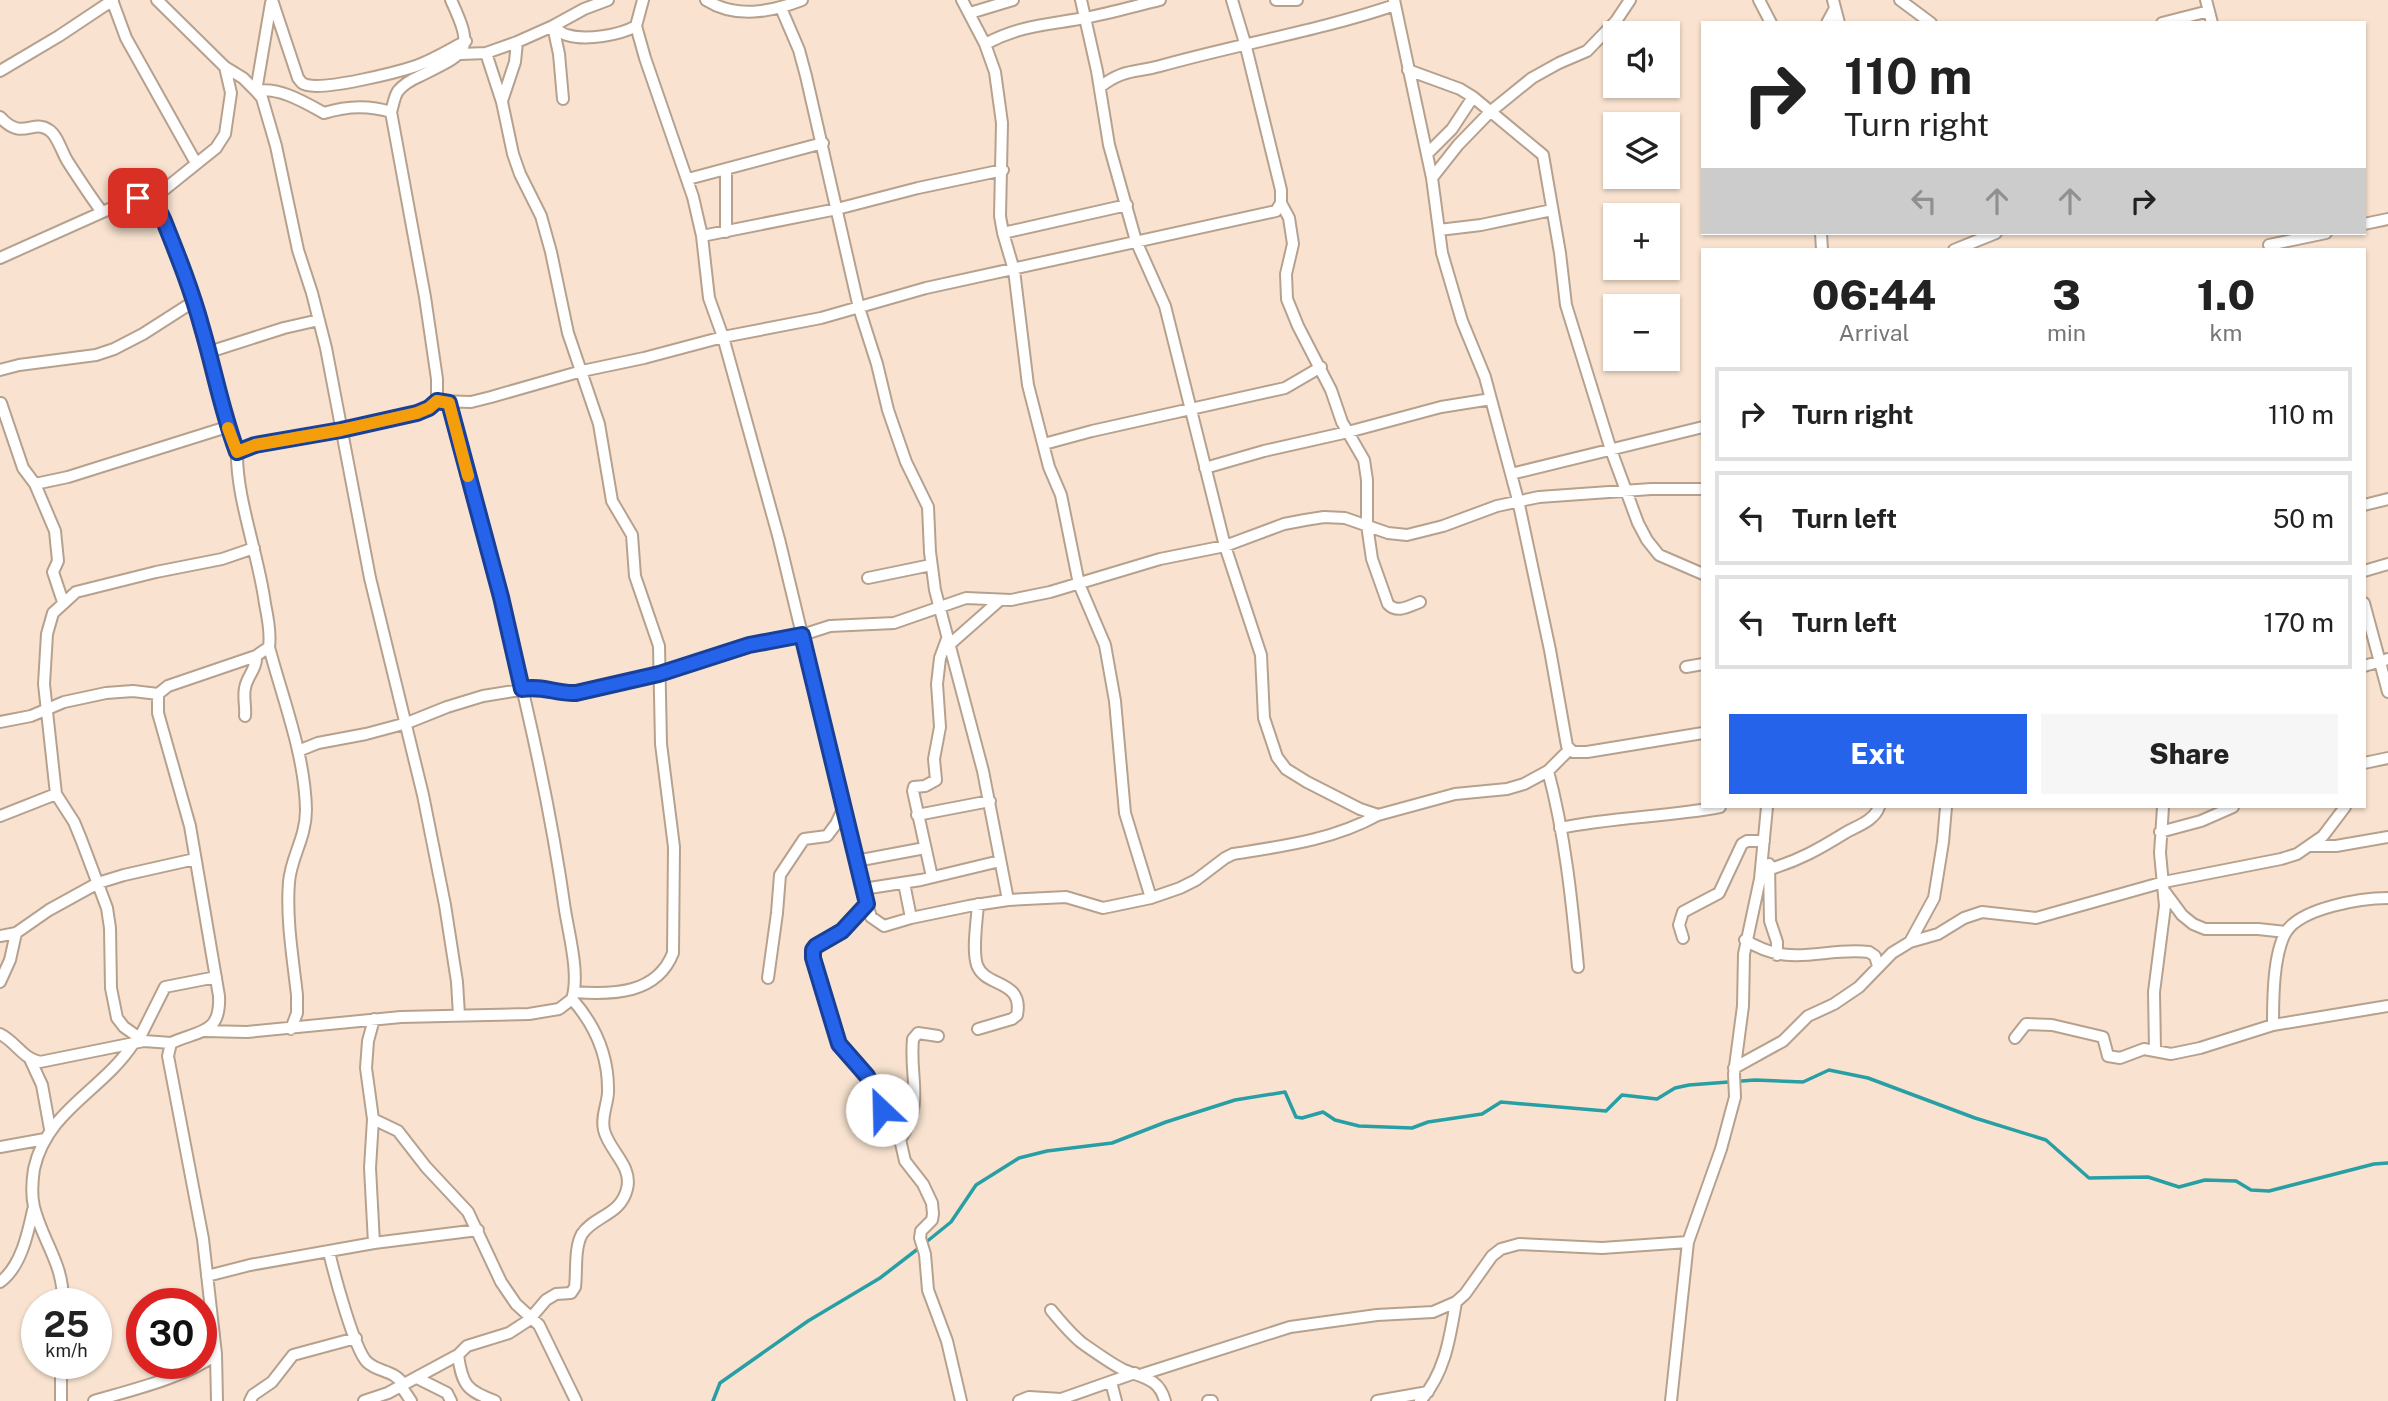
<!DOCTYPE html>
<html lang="en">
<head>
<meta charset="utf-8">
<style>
  :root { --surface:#fff; --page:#f6f6f6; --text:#222; --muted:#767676; --line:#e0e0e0; --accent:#2563eb }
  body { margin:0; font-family:"Public Sans",sans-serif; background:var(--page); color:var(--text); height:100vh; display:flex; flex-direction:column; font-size:26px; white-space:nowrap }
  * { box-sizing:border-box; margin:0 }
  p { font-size:23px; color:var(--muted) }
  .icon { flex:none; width:38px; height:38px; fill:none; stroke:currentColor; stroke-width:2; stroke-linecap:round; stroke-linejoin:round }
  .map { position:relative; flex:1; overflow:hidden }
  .side { position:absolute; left:1701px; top:248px; width:665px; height:560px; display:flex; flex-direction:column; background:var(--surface); border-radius:0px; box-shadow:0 2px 5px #0004 }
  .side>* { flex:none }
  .banner { position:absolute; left:1701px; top:21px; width:665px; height:214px; border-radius:0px; box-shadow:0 2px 5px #0004; background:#fff; color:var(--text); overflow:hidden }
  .tools { position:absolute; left:1603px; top:21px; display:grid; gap:14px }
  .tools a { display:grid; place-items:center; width:77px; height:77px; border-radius:0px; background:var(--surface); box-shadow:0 2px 5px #0004; font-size:35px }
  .speed { position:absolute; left:21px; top:1288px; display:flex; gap:14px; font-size:35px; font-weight:700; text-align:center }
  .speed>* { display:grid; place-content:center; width:91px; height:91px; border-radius:50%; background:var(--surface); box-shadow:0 2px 5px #0004; line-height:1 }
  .speed small { font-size:18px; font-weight:400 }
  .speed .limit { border:10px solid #d22; background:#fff; color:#111 }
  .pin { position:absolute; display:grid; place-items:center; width:60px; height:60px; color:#fff; margin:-30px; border-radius:14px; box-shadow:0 4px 10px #0006 }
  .me { position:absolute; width:77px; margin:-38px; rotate:336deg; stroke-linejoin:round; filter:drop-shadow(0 0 5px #0008) }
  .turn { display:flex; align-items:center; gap:24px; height:147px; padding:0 28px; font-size:32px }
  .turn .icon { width:91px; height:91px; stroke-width:2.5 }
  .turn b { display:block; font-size:49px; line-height:60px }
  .lanes { display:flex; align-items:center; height:66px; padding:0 28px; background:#0003; justify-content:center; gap:35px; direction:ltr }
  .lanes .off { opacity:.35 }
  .eta { display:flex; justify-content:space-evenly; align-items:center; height:119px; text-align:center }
  .eta b { font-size:42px; font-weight:800; line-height:49px }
  .cta { display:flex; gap:14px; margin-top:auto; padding:14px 28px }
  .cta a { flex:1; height:80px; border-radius:0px; background:var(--accent); color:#fff; font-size:28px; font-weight:800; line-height:80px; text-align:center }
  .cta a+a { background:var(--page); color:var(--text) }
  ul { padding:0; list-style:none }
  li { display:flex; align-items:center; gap:21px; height:94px; margin:0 14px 10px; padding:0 14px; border:4px solid var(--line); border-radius:0px }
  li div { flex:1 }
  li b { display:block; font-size:26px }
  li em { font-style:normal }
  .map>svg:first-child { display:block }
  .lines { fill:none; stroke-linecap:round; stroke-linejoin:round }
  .stream { stroke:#289fa4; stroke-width:3.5 }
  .minor-casing { stroke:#b6a18f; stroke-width:14 }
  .minor { stroke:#fff; stroke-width:10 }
  .route-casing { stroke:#184099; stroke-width:18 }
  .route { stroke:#2563eb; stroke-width:12 }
  .slow { stroke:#f59e0b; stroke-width:12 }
</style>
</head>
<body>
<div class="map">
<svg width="2388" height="1401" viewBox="0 0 2388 1401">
  <rect width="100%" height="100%" fill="#f9e3d0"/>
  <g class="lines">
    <!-- stream -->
    <path class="stream" d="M925,1243L951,1222L976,1185L1019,1158L1047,1151L1112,1143L1166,1122L1235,1100L1285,1092L1296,1117L1302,1118L1323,1112L1335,1120L1359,1126L1412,1128L1428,1122L1482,1114L1501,1102L1606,1111L1622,1095L1657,1099L1675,1088L1689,1085L1755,1080L1803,1082L1829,1070L1868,1078L1975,1118L2046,1140L2089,1178L2148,1177L2179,1187L2205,1180L2236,1181L2251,1190L2269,1191L2374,1164L2388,1163
      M713,1401L720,1383L808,1321L880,1278L919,1248"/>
    <defs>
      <path id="minor" d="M112,0L126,38L196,163
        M157,0L225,67L243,78L256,91L262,98L276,146L298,250L312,293L326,348L370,578L423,795L445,905L457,982L459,1015
        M272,0L298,78C302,83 301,83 307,85C326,90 395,73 416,66C433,60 449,50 466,41
        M706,0C736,19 771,12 802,0
        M962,0L985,44L995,72L1002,123L1000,216L1003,233L1014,270L1028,385L1049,467L1061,495L1079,584L1105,645L1115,701L1125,813L1151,898
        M1081,0L1097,71L1109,145L1136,241L1165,306L1225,546L1261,655L1264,718L1277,757L1286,769L1307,782L1360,809L1378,815L1455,794L1507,789L1524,784L1548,771L1569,750
        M1276,0H1297
        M1394,0L1432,178L1442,253L1462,321L1485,377L1518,500L1550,650L1567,746L1573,752H1587L1703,733
        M1759,0L1771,23
        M1833,0L1839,23
        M1900,0L1931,23
        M2206,0L2212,23
        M271,3L256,91C280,87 304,102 324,113C346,106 369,105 391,112
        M781,8L799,50L806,76L859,308L877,364L888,410L906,462L928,507L930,552L935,590L983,771L1008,900
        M970,13L1013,0
        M1827,23L1835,8
        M2162,23L2209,11
        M636,26L645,58L693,197L702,236L709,298L723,337L779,539L867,904L871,917L884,926L911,918L969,906L1008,900L1066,897L1103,908L1151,898L1180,888L1196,880L1225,858L1233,854C1283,846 1333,840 1378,815
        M985,44C1021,25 1047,25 1085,18C1110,13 1135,6 1160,0
        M486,53L517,42L553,26C557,29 562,34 567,35C586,41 620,35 636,26L643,0
        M461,54L486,53L502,102L513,154L520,174L541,216L551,252L568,333L599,424L612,501L632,535L635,576L659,646L661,744L674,847L673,953C657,994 613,995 575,992
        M1408,70L1460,89L1473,97L1543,155L1560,253L1566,305L1611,450L1638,523L1647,540L1659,555L1703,574
        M0,71L59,36L113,0
        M1100,87C1123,69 1134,73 1160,66C1238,44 1318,31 1395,5
        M563,99L559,54L553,26L584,9L608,0
        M502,101L515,62L517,42
        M0,117C23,142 32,118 49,130C58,136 62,153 68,162C79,179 90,196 102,212
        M1427,154L1452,129L1473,97
        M726,170V232
        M1432,178L1458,145L1490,112L1532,78L1559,63L1587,51L1616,21L1630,0
        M688,179L823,143
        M150,201L216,148L225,134L231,93L225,67
        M1281,203L1289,218L1293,244L1286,274L1287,299L1298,326L1331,390L1342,422L1364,460L1367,480V525L1372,559L1388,604C1397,614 1409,606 1420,602
        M2364,224L2388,219
        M1439,230L1481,225L1552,210
        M1003,233L1127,205
        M1821,233L1822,250
        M702,236L837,209L918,188L1003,170
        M2269,245L2326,233
        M1954,250L1996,233
        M0,258L125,202C136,199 147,196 155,205C166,216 170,236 175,249C192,293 205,339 218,384C225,407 228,430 237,452
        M209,352L284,328L319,320
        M0,370L19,365L96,355L114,349L143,334L193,302
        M437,401L471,402L491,397L582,371L644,358L723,337L821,318L926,288L1276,211L1281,203V190L1245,43L1232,0
        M1,403L23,468L35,484L68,477L227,427
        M1044,444L1092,431L1285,388L1321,367
        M1205,468L1264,451L1348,432L1441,407L1491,399
        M1511,474L1703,427
        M35,484L55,531L58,561L53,572L63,602
        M2364,505L2388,499
        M2364,571L2388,564
        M868,578L931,565
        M2364,603L2388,692
        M949,645L1000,600
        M269,647C283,700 305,755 306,810C306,838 291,857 289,882C286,919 293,959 297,995V1013L291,1029
        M2364,666L2388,659
        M1686,667L1703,664
        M245,716C246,707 243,697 245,688C247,676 257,669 256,656
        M0,722L31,716L64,702L106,693L133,691L158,694
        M298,751L318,743L366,734L407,723L447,707L483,696L539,687L567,693H576L659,674L749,645L802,635L830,626L894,623L966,598L1011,600L1050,592L1160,559L1225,546L1284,524L1305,520L1324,517L1345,518L1388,533L1407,535L1443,526L1497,506L1539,497L1651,489H1703
        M2364,763L2388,758
        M1548,771C1565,834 1572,902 1578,967
        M917,815L990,801
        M0,816L56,794
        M1560,828C1613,817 1667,817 1720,807
        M2160,832L2201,821L2233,807
        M2311,846H2336L2388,837
        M856,861L925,848
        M1769,864L1770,921L1777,942V955
        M1770,869C1800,860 1819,849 1845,833C1857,826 1874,821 1879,807
        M932,877L913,791L914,787L925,786L936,780L934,759L940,727L937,684L940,658L947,639
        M904,883L911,918
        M863,889L921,880L1000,861
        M2165,892L2182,915L2193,924L2205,929H2258L2286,932
        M867,904L842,931L815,946L813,950V958L839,1044L874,1088L885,1117L899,1135L905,1161L923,1184L932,1203L933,1214L932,1220L921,1231L920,1238L925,1254L928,1290L947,1341L961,1401
        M978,904C977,920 972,950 977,965C985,988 1024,979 1017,1015L1012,1019L978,1029
        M0,936L16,933L49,910L98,883L124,875L195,859
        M1683,938L1679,925L1683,912L1719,893L1742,844L1747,841H1764
        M1745,940C1792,969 1821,947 1869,952L1875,956L1878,966
        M1910,942L1934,898L1943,842L1946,807
        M768,978L777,913L780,875L804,839L827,836L836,824L843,809
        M0,982L10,960L16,933
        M374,1019L368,1041L366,1068L373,1119L370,1168L374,1243
        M2273,1025C2273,1000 2273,954 2286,932C2301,908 2361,898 2388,898
        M204,1031L247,1032L401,1017L529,1014L559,1009L572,999C580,975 569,935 565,910C541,738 492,571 449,403
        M0,1034C16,1042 22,1058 40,1062L144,1041L171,1043
        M140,1037L165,987L216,977
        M2015,1038L2026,1024L2052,1025L2103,1037L2108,1056L2120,1058L2144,1049L2171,1054L2200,1048L2273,1025L2388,1006
        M144,1041L124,1027L117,1018L111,988L110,928L107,908L81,839L74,822L56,794L44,684L47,634L53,613L76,592L156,572L222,559L254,548
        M2155,1050L2154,992L2165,906L2160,853L2163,807
        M30,1059L42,1085L50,1129
        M1734,1068L1783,1041L1808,1016L1834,1004L1859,987L1892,953L1910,942L1938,934L1964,918L1982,912L2036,918L2164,882L2281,859L2297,854L2323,836L2345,807
        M373,1119L398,1131L426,1167L468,1212L501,1282L516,1304L539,1325L576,1401
        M900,1140C925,1103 909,1078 913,1039L918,1033L938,1036
        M0,1147L45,1139
        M329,1252C334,1273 354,1349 367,1362C379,1373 393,1369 404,1385
        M207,1276L250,1265L374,1243L478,1230
        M0,1282C21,1267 28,1233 33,1210
        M63,1304C64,1263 43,1243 34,1207C31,1194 32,1182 34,1169C47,1110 102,1091 133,1044
        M1051,1310C1060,1321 1071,1334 1082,1343C1092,1350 1113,1365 1124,1370C1143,1378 1159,1378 1165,1401
        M458,1355C462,1385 467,1391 495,1401
        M61,1363V1401
        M1140,1375L1290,1327L1377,1315L1433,1312L1456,1302L1465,1294L1492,1256L1501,1249L1519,1244L1602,1248L1688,1242
        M417,1378L447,1393L451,1401
        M1111,1382L1116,1401
        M401,1386L411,1401
        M94,1401C128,1391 190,1376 216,1354
        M217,1401L216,1354L203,1239L168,1056L171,1043C200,1030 221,1034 219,996L190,826L158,713V694L168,686L256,656L269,647C271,633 268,618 265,604C259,556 236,498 237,452L255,445L341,430L417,413L437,401V379L425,297L391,112C393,106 394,97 398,91C403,85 413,79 420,76C468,52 475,52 451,0
        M250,1401L253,1395L272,1382L293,1355L356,1338
        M364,1401L388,1393L419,1376L458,1355L467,1346L509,1333L529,1320L546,1300L556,1294L571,1293L575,1287C577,1272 574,1248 582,1234C595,1215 620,1216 627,1189C633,1166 609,1151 604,1130C601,1117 607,1106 608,1093C609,1057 595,1025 572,999
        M1019,1401L1029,1397L1061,1399L1135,1373
        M1208,1401H1212
        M1377,1401L1428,1392
        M1420,1401C1445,1374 1450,1337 1456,1302
        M1671,1401L1688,1242L1721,1149L1735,1097L1734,1074L1743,1006L1744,954L1760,879L1767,807"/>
    </defs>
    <!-- minor casing -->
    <use href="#minor" class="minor-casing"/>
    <!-- minor -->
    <use href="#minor" class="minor"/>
  </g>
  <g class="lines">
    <defs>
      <path id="route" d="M138,198C153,201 158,207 164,221C178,256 192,291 202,328C214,369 222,412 237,452L255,445L341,430L417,413L429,408L437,401L449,403L501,597L522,689C542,685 557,694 576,693L659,674L749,645L802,635L867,904L842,931L816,946L813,950V958L839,1044L867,1076L878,1096L882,1110"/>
    </defs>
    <!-- route casing -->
    <use href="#route" class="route-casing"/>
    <!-- route -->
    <use href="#route" class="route"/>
    <!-- slow -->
    <path class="slow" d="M228,428L237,452L255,445L341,430L417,413L429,408L437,401L449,403L468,476"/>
  </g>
</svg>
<div class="tools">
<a><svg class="icon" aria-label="sound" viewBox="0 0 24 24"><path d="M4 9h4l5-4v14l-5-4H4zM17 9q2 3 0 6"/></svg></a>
<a><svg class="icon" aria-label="layers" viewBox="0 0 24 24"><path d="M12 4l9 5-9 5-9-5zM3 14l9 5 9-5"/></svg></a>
<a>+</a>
<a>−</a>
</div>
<div class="speed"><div>25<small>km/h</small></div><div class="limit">30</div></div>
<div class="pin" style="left:138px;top:198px;background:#d93025"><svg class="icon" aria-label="arrive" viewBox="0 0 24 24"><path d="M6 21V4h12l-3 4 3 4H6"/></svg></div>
<svg class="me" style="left:882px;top:1110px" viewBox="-20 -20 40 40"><circle r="19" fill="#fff"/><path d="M0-13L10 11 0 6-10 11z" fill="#2563eb"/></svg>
<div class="banner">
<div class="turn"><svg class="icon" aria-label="right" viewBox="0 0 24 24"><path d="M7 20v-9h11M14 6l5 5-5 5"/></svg><div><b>110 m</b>Turn right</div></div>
<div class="lanes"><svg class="icon off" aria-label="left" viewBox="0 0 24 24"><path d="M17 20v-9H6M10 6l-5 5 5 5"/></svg><svg class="icon off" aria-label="ahead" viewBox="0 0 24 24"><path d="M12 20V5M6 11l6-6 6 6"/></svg><svg class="icon off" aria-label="ahead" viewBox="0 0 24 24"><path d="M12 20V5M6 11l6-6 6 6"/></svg><svg class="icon" aria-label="right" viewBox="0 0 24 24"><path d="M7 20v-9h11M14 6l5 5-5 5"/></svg></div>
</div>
<section class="side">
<div class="eta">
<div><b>06:44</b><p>Arrival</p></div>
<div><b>3</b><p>min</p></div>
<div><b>1.0</b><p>km</p></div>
</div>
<ul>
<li><svg class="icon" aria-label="right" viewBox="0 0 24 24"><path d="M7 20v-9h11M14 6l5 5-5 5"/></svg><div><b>Turn right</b></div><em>110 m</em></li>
<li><svg class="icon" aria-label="left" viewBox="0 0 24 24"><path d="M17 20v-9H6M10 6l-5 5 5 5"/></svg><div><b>Turn left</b></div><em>50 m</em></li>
<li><svg class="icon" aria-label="left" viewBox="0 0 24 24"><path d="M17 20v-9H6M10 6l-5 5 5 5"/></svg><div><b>Turn left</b></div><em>170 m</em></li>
</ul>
<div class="cta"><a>Exit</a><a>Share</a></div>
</section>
</div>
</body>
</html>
